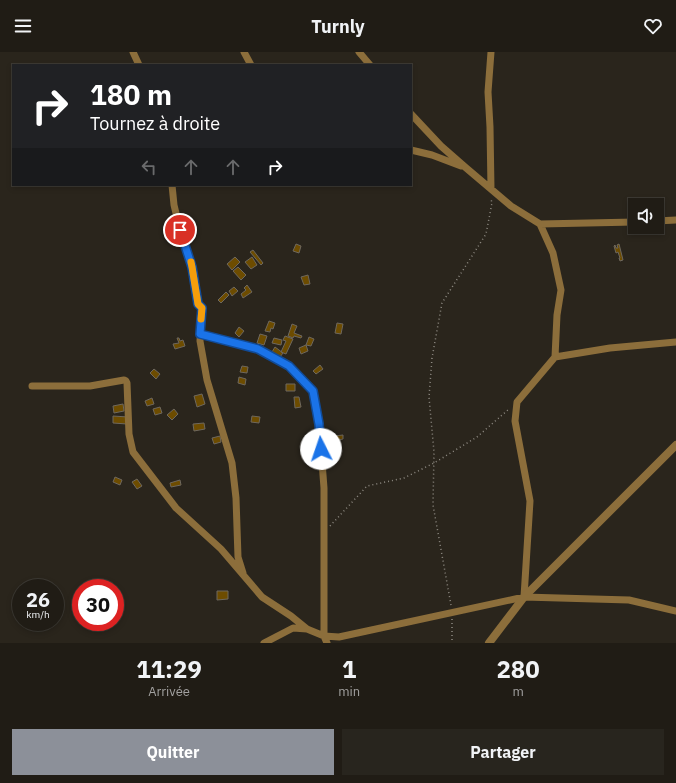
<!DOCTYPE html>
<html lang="fr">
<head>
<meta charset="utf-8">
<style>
  :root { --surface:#201c15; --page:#28251e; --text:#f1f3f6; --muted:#a2a1a0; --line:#3d3a34; --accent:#8c9099 }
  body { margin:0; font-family:"IBM Plex Sans",sans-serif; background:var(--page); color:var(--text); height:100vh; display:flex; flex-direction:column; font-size:15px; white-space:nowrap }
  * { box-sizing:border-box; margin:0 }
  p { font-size:13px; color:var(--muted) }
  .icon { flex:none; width:22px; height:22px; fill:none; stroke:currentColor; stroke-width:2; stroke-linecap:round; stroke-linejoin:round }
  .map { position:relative; height:591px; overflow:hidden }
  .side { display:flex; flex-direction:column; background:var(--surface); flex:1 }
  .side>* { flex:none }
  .banner { position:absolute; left:12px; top:12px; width:400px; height:122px; border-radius:0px; box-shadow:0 2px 6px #0003,0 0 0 1px var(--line); background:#202124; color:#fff; overflow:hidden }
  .controls { position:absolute; left:628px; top:146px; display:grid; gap:8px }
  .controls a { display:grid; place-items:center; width:36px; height:36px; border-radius:0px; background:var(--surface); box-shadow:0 2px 6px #0003,0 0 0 1px var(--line); font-size:20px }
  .speed { position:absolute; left:12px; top:527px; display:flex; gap:8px; font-size:20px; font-weight:700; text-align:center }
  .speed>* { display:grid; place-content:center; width:52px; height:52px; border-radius:50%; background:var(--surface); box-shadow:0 2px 6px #0003,0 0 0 1px var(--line); line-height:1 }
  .speed small { font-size:10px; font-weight:400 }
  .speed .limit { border:6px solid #d22; background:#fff; color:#111 }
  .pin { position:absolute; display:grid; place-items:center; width:34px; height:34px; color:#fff; margin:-17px; border:2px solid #fff; border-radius:50%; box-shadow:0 1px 4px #0007 }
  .me { position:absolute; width:44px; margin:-22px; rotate:356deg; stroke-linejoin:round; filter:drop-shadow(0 0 3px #0008) }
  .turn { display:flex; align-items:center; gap:14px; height:84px; padding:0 12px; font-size:18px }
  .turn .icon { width:52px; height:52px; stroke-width:2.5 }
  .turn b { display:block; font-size:28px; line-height:34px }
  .lanes { display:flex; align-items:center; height:38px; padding:0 12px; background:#0003; justify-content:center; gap:20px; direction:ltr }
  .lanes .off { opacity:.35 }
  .eta { display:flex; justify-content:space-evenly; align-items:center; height:68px; text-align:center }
  .eta b { font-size:24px; font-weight:800; line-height:28px }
  .primary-button { display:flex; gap:8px; margin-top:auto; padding:8px 12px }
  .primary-button a { flex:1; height:46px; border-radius:0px; background:var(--accent); color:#fff; font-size:16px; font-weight:800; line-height:46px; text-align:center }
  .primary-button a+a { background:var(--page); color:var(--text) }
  header { display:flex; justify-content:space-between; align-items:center; height:52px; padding:0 12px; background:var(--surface); font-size:18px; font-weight:800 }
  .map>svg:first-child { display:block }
  .building { fill:#6d4c00; stroke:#6e685e }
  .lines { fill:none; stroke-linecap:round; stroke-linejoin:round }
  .path { stroke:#8f8b83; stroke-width:1.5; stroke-dasharray:1 3; stroke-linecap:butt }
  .minor { stroke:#8c6e3b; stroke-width:7 }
  .tertiary { stroke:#8c6e3b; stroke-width:8 }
  .route-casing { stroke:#114b97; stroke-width:10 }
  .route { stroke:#1a73e8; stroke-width:7 }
  .slow { stroke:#f59e0b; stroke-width:7 }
</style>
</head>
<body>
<header><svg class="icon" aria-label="menu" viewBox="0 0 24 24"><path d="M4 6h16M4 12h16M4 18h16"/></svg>Turnly<svg class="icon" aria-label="heart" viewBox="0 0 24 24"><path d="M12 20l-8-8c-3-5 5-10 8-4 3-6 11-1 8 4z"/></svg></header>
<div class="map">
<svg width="676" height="591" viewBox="0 0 676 591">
  <rect width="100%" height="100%" fill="#2a251c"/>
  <!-- building -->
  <path class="building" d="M296,192L301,194L299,201L293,199Z
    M619,192L623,208L620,209L619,206H620L618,200L616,201L614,194L615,193L616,196H618L617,193Z
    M253,198L263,211L261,213L250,200Z
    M235,205L240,210L232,218L227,212Z
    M252,205L257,213L251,217L245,210Z
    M238,215L246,223L241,228L233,219Z
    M308,223L310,232L304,233L301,225Z
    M247,233L252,240L243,246L241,242L246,238L244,236Z
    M234,235L238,239L232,244L229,239Z
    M226,240L229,243L221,251L218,248Z
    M269,269L275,271L273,277L271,276L270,280L265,279Z
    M337,271L343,272L341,282L335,281Z
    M292,272L297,274L294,281L302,284L301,286L294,284L293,286L288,284Z
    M239,275L244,279L239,285L235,281Z
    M260,282L267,284L264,293L257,291Z
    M285,284L293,287L286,302L281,300L286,289L283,288Z
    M309,285L314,287L311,294L306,293Z
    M177,286H179L180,289L183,288L185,294L175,297L173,292L179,291Z
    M274,286L282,288L281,293L272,291Z
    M306,293L308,299L301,302L299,296Z
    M275,295L283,301L280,305L272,300Z
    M320,313L323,317L316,322L313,319Z
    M242,314L248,315L247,321L240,320Z
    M154,317L160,322L156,327L150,321Z
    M239,325L246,327L245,333L238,331Z
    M286,332H295V339H286Z
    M202,342L205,352L197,355L194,344Z
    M294,345H299L301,355L295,356Z
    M152,346L154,352L147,354L145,349Z
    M123,352L124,359L114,361L113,354Z
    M160,355L162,361L155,363L153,357Z
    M174,357L178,362L172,368L167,363Z
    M113,364L128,365L127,372L113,371Z
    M252,364L260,365L259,371L251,370Z
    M204,371L205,377L194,379L193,372Z
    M343,383V387L335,389L334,384Z
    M220,384L221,390L214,392L212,386Z
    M304,399H311V407H304Z
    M115,425L122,428L120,433L113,430Z
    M137,427L142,434L137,437L132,430Z
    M180,428L181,433L171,435L170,431Z
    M217,539H228V547L217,548Z"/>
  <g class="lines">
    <!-- path -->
    <path class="path" d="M330,474L367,434L404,426L434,411L477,385L509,357
      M451,553L433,453L434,400L429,345L432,306L442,251L486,182L492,151L491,147
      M452,567V591"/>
    <!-- minor -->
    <path class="minor" d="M133,0L139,13
      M244,0L251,13
      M359,0L370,13
      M411,62L441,94L465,115L511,154L540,172L553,201L561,238L557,263L555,305
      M411,98L432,103L461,114
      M172,133L174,153L180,178L192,215L198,252L202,256L200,289L207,328L232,411L236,446L238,505L243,521
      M491,137L490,75L488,40L491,0
      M657,169L676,168
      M540,172L635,170
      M200,282L258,297L289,314L313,339L319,371L324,436V584L327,591
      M32,334H90L124,328L126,329L127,331L129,382L133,400L176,456L221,497L262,545L291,564L307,577
      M524,545L530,449L515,369L517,350L555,305L610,296L676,290
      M264,591L293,576L307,577L324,584L339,585L524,545L629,548L676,559"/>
    <!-- tertiary -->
    <path class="tertiary" d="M489,591L524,545L676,393"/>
  </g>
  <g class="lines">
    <defs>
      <path id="route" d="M180,178L192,215L198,252L202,256L200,282L258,297L289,314L313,339L319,372L321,397"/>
    </defs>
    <!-- route casing -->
    <use href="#route" class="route-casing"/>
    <!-- route -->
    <use href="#route" class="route"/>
    <!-- slow -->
    <path class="slow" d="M191,210L192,215L198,252L202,256L201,267"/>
  </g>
</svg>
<div class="controls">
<a><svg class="icon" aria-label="sound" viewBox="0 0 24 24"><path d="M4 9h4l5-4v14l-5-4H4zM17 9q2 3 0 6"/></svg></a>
</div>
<div class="speed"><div>26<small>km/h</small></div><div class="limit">30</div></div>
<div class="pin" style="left:180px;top:178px;background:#d93025"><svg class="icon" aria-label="arrive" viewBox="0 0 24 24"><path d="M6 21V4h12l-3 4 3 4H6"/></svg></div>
<svg class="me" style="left:321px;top:397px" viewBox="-20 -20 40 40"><circle r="19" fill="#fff"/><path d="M0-13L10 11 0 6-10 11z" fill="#1a73e8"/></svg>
<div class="banner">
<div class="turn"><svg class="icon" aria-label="right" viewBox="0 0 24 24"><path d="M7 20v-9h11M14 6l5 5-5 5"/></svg><div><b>180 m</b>Tournez à droite</div></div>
<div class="lanes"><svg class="icon off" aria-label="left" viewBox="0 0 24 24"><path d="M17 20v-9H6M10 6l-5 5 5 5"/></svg><svg class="icon off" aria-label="ahead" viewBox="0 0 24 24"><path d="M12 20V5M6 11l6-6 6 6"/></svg><svg class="icon off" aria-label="ahead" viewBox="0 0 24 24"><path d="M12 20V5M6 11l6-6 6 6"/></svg><svg class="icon" aria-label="right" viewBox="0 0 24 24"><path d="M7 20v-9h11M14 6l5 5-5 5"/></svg></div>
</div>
</div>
<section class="side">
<div class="eta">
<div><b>11:29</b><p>Arrivée</p></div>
<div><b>1</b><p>min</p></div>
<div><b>280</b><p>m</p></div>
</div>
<div class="primary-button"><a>Quitter</a><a>Partager</a></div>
</section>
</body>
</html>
